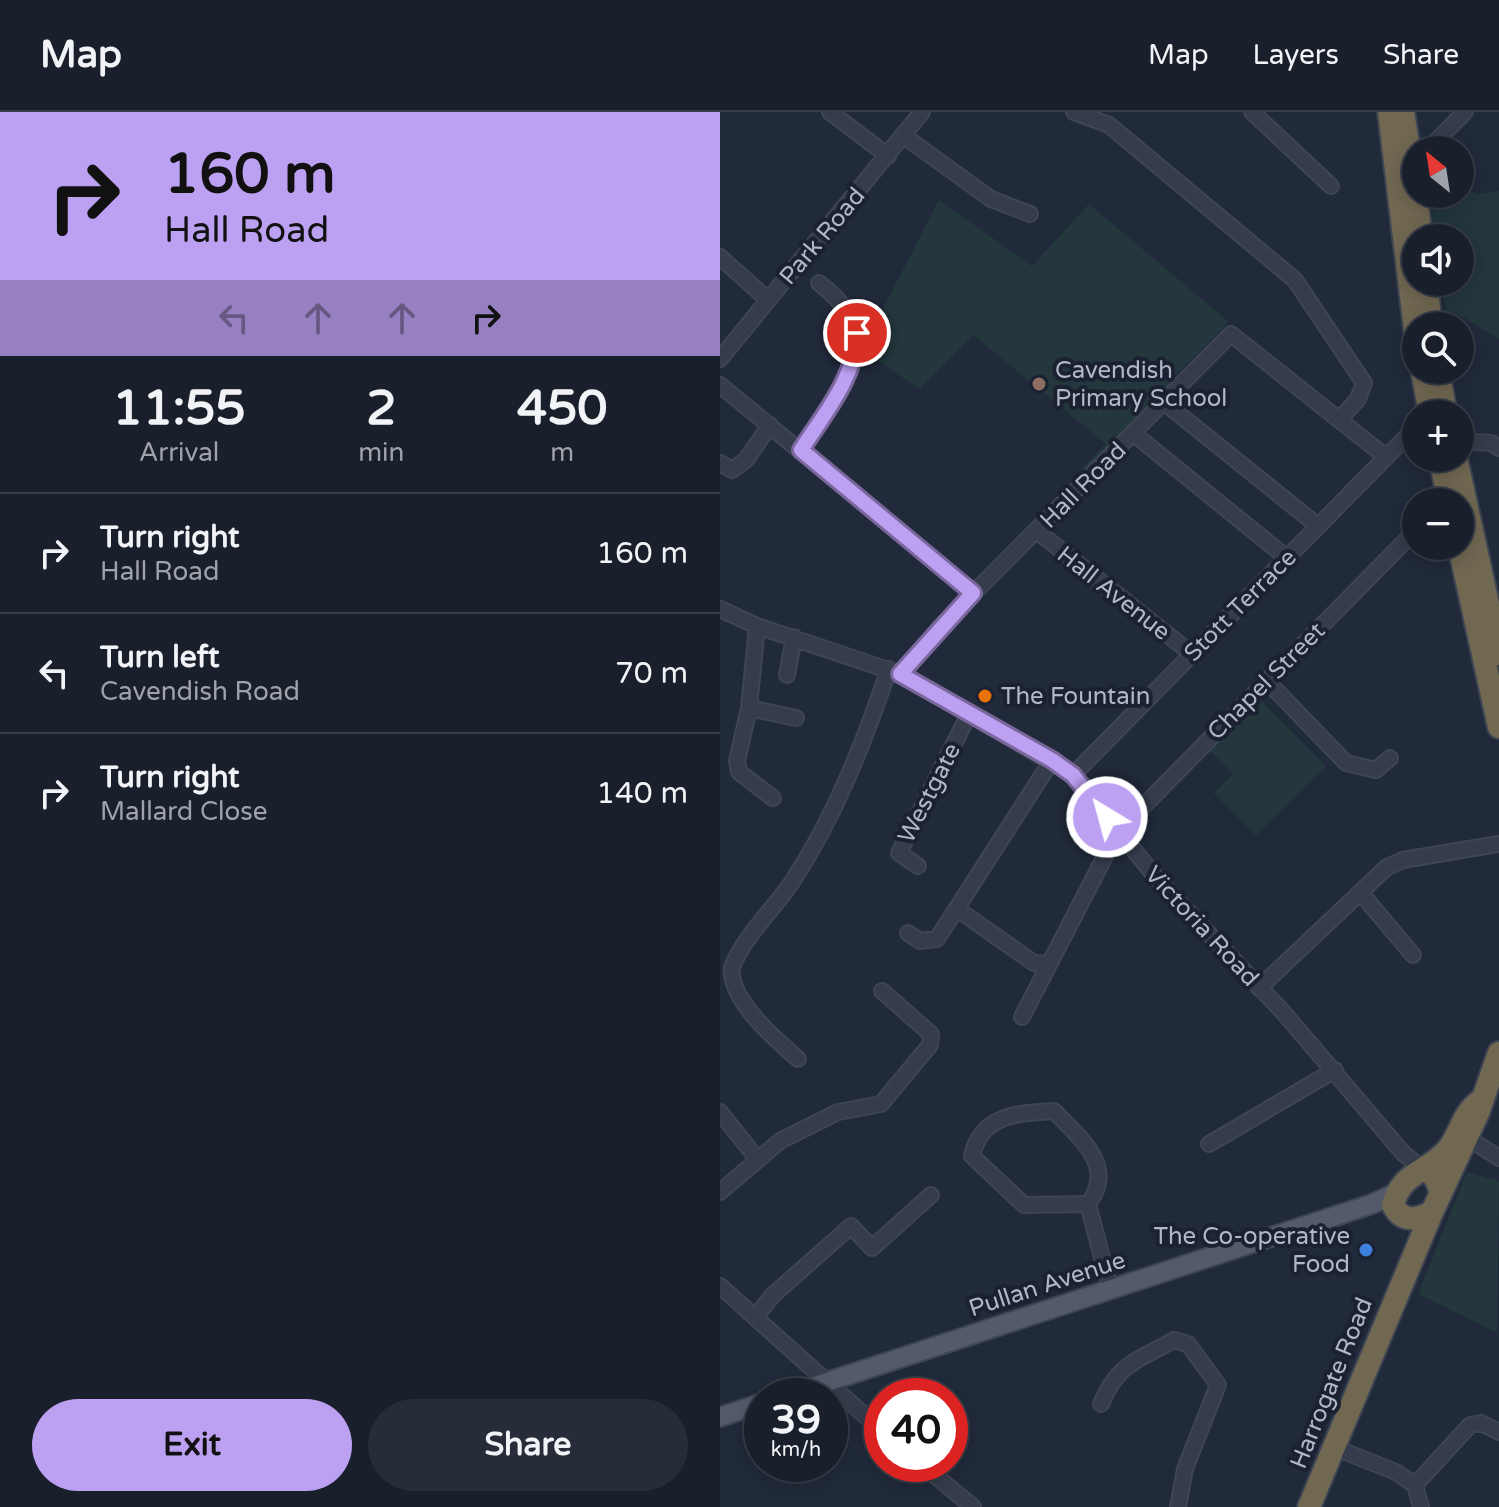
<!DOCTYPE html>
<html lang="en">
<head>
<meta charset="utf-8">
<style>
  :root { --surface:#19202c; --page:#262d38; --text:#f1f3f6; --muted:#9fa3a9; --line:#373e48; --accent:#bca0f2 }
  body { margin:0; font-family:"Varela Round",sans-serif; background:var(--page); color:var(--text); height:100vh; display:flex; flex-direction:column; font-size:30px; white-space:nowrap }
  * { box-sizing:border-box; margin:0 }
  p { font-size:26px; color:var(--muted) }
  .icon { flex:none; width:44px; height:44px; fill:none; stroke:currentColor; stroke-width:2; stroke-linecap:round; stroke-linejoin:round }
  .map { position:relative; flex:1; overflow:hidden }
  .sheet { display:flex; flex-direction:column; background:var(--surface); width:720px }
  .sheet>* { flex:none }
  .top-card { background:#bca0f2; color:#111; overflow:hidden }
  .needle { width:52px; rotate:330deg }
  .tools { position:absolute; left:682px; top:24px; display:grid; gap:16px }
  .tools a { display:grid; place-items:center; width:72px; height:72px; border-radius:50%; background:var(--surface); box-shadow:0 4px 20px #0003,0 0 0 2px var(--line); font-size:40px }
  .speed { position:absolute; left:24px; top:1266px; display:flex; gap:16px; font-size:40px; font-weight:700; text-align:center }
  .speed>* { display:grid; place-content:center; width:104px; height:104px; border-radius:50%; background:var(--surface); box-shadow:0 4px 20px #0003,0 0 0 2px var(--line); line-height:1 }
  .speed small { font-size:20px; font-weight:400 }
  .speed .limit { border:12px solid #d22; background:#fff; color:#111 }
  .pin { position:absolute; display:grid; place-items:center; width:68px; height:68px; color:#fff; margin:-34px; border:4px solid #fff; border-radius:50%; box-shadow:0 2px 8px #0007 }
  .me { position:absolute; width:88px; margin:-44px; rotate:323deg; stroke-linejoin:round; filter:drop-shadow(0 0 6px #0008) }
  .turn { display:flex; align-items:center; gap:28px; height:168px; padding:0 32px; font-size:36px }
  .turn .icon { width:104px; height:104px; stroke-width:2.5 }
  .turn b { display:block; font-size:56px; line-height:68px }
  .lanes { display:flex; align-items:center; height:76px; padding:0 32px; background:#0003; justify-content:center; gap:40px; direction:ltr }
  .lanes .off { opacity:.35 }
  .eta { display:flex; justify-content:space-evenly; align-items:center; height:136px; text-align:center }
  .eta b { font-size:48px; font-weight:700; line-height:56px }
  .primary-button { display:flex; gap:16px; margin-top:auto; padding:16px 32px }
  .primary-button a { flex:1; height:92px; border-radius:48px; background:var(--accent); color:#111; font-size:32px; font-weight:700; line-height:92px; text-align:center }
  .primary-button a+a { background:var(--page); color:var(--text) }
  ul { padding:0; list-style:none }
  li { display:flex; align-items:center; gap:24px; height:120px; padding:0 32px; border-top:2px solid var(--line) }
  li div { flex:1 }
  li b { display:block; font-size:30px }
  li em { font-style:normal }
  header { display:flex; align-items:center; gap:48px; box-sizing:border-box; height:112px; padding:0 40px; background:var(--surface); border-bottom:2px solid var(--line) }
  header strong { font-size:38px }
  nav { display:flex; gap:44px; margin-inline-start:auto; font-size:28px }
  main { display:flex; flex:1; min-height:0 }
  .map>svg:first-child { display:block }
  .green { fill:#23373c }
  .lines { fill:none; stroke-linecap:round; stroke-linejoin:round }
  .minor-casing { stroke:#3e4554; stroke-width:18 }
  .major-casing { stroke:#3e4554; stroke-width:22 }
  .highway-casing { stroke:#3d4453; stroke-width:26 }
  .minor { stroke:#353c4b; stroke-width:14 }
  .major { stroke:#535b6b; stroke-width:18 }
  .highway { stroke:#716852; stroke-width:22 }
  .route-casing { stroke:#7a689d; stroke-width:20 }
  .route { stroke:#bca0f2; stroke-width:14 }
  .education-dot { fill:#8d6e63; stroke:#1b2130; stroke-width:3 }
  .food-dot { fill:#e8710a; stroke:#1b2130; stroke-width:3 }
  .shop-dot { fill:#3f7fe0; stroke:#1b2130; stroke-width:3 }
  .labels { text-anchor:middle; stroke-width:8; stroke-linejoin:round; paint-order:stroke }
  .street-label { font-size:24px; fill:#b0b7c7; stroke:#1b2130 }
  .poi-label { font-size:24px; fill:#b0b7c7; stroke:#1b2130; text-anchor:start }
</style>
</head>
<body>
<header>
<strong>Map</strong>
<nav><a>Map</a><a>Layers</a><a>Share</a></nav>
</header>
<main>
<section class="sheet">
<div class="top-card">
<div class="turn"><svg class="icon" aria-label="right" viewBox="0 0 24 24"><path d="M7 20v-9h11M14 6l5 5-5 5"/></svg><div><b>160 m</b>Hall Road</div></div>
<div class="lanes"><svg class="icon off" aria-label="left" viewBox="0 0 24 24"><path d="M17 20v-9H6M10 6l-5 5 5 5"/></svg><svg class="icon off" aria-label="ahead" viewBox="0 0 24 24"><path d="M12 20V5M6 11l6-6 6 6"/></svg><svg class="icon off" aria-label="ahead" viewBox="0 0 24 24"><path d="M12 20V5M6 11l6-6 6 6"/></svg><svg class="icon" aria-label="right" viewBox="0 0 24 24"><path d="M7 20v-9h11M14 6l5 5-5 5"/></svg></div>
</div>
<div class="eta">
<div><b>11:55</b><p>Arrival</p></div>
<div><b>2</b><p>min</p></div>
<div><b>450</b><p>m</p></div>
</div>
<ul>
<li><svg class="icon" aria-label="right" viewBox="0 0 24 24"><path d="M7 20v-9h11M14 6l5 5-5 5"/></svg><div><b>Turn right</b><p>Hall Road</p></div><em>160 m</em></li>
<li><svg class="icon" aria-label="left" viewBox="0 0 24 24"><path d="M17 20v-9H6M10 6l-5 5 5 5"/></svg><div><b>Turn left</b><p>Cavendish Road</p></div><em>70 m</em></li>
<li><svg class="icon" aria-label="right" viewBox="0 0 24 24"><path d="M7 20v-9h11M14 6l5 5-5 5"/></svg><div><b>Turn right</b><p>Mallard Close</p></div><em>140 m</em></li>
</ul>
<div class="primary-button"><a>Exit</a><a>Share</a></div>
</section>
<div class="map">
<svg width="779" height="1395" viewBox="0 0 779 1395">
  <rect width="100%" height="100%" fill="#212a3b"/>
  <!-- green -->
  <path class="green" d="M740,74L758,82L779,79V227L739,203L726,202L721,170H740V126H715L712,104L715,82H740Z
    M219,88L312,154L369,92L509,210L452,267L456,271L363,364L358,360L386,332L253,223L199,277L142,237Z
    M539,586L606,654L536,723L494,681L513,662L488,637Z
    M747,1060L779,1069L777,1221L698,1182Z"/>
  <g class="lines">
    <defs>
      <path id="minor" d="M110,0L168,44
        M354,0L389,13L575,168L644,271L638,287L619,308
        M532,0L611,74
        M184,24L271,87L310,102
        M707,38L745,0
        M0,145L48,188
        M0,247L202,0
        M0,273L253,481
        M445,291L598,414
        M414,322L567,446
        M740,329L771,331L779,336
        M81,338C119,280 172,225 99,171
        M0,351L12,358L26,348L50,313
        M695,406L696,408
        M317,419L472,542
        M0,497L37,514L180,562L353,663L439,769L563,900L683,1041L701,1056
        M37,514L29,596L17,649L19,660L53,686
        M180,562L220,515L511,222L666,345
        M67,563L74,525
        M546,568L626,651L656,658L670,646
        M29,596L76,606
        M353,663L687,324
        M198,754L179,741L250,600
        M640,780L693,843
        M237,797L314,851L327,852
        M188,821L200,829L217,827L332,648
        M539,876L667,755L683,748L779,732
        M302,905L397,721L696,418
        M78,947C55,927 8,887 12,855C25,823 53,798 72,770C116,703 143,632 169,557
        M0,1000L38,1048
        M742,1025L748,1026L779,1046
        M489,1032L615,958
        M0,1080L60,1029L118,1000L161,992L210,933L211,922L162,879
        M368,1092L304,1093L252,1044C261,1002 299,1001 334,999C360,1026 397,1055 368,1092L390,1176
        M0,1174L162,1319
        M36,1204L53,1183L131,1114L152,1136L211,1083
        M381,1292C398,1251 417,1249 454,1228L468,1232L498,1273L465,1357L458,1395
        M613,1335L676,1360L695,1373
        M201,1352L253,1395
        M701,1395L695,1373L750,1313L761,1311L779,1320"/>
      <path id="major" d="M64,1284L652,1092L678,1080
        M0,1305L42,1291"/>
      <path id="highway" d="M669,0L696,226
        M683,0L696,80
        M696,82L701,126
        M706,170L711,214
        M702,258L710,302
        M718,258L726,302
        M720,346L729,390
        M736,346L779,542
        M739,434L779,615
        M706,1056L716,1067L721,1081L712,1100C697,1108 682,1111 673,1093C681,1059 710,1060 729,1036C741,1020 742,1002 760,989
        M721,1081L758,1001L779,941
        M589,1395L712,1100"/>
    </defs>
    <!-- minor casing -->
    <use href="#minor" class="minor-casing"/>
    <!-- major casing -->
    <use href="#major" class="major-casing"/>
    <!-- highway casing -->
    <use href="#highway" class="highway-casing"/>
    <!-- minor -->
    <use href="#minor" class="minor"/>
    <!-- major -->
    <use href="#major" class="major"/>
    <!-- highway -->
    <use href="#highway" class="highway"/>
  </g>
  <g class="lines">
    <defs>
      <path id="route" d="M137,221C136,265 104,302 81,338L253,481L180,562L332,648L353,663L387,705"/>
    </defs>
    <!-- route casing -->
    <use href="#route" class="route-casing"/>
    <!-- route -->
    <use href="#route" class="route"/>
  </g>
  <!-- markers -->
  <circle class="education-dot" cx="319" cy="272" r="8"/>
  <circle class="food-dot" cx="265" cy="584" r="8"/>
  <circle class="shop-dot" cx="646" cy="1138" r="8"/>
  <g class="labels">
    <!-- street labels -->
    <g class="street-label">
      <text transform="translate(102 124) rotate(-50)" y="8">Park Road</text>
      <text transform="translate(363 373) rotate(-45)" y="8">Hall Road</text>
      <text transform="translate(394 481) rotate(38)" y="8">Hall Avenue</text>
      <text transform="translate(520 493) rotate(-45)" y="8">Stott Terrace</text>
      <text transform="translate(546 569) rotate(-45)" y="8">Chapel Street</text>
      <text transform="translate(209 681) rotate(-63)" y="8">Westgate</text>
      <text transform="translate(482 814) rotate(47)" y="8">Victoria Road</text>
      <text transform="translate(327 1172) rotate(-18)" y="8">Pullan Avenue</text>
      <text transform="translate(611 1271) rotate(-68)" y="8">Harrogate Road</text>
    </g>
    <!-- poi labels -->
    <g class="poi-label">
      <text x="335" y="266">Cavendish<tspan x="335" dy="28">Primary School</tspan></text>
      <text x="281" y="592">The Fountain</text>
      <text x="630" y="1132" text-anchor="end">The Co-operative<tspan x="630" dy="28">Food</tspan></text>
    </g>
  </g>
</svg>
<div class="tools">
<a><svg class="needle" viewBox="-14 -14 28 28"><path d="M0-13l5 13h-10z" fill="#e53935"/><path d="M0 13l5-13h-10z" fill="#9fa3a9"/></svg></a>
<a><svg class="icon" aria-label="sound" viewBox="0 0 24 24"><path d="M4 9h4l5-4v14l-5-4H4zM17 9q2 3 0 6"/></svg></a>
<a><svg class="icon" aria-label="search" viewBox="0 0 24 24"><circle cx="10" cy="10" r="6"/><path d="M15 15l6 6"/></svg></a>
<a>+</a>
<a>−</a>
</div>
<div class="speed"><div>39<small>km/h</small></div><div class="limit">40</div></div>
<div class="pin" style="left:137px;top:221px;background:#d93025"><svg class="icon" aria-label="arrive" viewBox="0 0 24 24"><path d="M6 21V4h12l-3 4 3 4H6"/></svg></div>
<svg class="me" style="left:387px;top:705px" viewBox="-20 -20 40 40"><circle r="17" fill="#bca0f2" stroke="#fff" stroke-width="3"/><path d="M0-11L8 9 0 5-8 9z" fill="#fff"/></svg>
</div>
</main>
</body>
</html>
